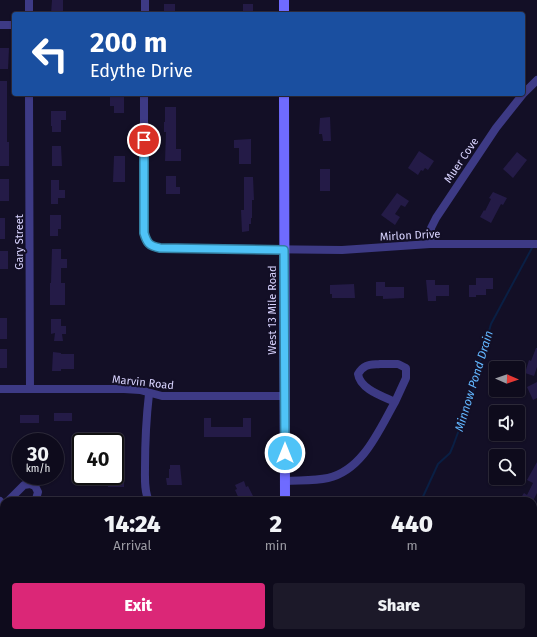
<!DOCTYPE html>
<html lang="en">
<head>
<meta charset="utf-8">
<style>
  :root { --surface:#0e0b1c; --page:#1c1929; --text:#f1f3f6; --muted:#9b9ba3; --line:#2e2b3b; --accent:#db2777 }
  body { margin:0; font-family:"Fira Sans",sans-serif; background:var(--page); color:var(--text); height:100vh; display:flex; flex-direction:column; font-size:15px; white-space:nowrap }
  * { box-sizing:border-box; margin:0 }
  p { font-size:13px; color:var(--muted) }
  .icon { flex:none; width:22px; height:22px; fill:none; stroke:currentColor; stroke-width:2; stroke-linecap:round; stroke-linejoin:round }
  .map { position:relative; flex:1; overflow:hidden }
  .drawer { position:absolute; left:0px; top:497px; width:537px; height:140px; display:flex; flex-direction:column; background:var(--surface); border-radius:12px 12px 0 0; box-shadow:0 1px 3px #0004,0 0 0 1px var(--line) }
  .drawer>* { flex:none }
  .banner { position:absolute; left:12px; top:12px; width:513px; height:84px; border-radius:4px; box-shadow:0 1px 3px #0004,0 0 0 1px var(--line); background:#1a4fa0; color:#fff; overflow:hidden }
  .needle { width:26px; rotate:92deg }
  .tools { position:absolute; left:489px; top:361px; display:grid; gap:8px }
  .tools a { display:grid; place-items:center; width:36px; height:36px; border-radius:4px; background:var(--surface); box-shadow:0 1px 3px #0004,0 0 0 1px var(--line); font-size:20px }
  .speed { position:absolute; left:12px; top:433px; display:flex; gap:8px; font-size:20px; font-weight:700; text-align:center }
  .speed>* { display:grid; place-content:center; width:52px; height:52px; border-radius:50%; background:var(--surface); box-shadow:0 1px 3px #0004,0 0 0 1px var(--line); line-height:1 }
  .speed small { font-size:10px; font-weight:400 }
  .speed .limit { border:2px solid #111; border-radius:6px; background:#fff; color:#111 }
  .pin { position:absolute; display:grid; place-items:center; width:34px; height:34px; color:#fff; margin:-17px; border:2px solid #fff; border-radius:50%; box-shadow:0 1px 4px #0007 }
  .me { position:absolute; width:44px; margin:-22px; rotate:0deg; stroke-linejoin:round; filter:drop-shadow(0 0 3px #0008) }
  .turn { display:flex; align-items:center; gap:14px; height:84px; padding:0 12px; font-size:18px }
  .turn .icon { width:52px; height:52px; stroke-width:2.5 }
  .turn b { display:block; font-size:28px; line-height:34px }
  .eta { display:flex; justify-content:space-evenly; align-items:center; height:68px; text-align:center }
  .eta b { font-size:24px; font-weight:800; line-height:28px }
  .primary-button { display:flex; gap:8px; margin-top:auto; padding:8px 12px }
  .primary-button a { flex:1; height:46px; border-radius:4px; background:var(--accent); color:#fff; font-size:16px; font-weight:800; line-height:46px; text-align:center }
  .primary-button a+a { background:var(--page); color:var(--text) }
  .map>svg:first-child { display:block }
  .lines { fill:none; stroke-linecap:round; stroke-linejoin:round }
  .stream { stroke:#0a1f44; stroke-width:2 }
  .building { fill:#241b47 }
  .street { stroke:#3d3a85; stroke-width:8 }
  .secondary { stroke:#6f6bff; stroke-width:10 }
  .route-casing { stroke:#337fa1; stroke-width:10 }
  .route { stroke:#4fc3f7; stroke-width:7 }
  .labels { text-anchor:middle; stroke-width:4; stroke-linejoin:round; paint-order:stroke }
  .street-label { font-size:11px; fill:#d9d4ff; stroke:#130f26 }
  .water-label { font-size:12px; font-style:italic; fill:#62b6ff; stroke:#130f26 }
</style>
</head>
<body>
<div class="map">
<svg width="537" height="637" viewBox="0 0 537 637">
  <rect width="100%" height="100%" fill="#130f26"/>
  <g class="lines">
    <!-- stream -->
    <path class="stream" d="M421,501L438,464L450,453L453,446L473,392L476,375L491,324L533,246"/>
  </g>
  <!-- building -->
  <path class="building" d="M52,0H63V14H51Z
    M164,4H175V14H164Z
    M243,4H253V14H243Z
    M0,48H9L8,69H0Z
    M0,81H7V142H9V166H0Z
    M114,94H124V113H114V106H110V97H114Z
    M165,107H176V149H181V161H165L166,132H164V122H165Z
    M51,111H66V120H61V132H52V126H51Z
    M330,117L331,141H323L322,134H319L320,118Z
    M251,139V164H239V148H234V140Z
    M52,146H61L62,166H52Z
    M419,151L434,161L428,170L425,168L423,171L421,170L418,175L408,168Z
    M517,152L527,160L513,178L503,169Z
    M114,156H125V182H113Z
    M320,169H330V191H320Z
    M166,176H176V187H180V194H166Z
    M244,177H253L254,200H252V218H251V224H249V231L242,232L241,210H244Z
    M0,179H9V201H0Z
    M51,180H59V190H65V198H58V204H51Z
    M493,192L507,198L503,205L501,204L491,223L480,217L484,210L485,211L491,199L489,198Z
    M397,193L409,201L405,207L401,205L395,214L400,217L395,225L381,215Z
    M50,215H61V229H58V236H50Z
    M0,218H5V239H0Z
    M52,249H61V259H67V268H61V283H65V305H50V283H51Z
    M0,251H8V269H0Z
    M476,278H493V289H486V295H476V297H469V285H476Z
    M426,280H435V285H449V296H436V301H428Z
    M376,282H385V287H404V298L383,299V296H376Z
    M354,284L355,298H332V294H330V285Z
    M0,318H7V339H0Z
    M51,319H61V326H66V334H62L63,341H54L55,333L51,334Z
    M536,348H537V367L534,376L525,373L529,360L531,361Z
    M0,349H7V368H0Z
    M53,352L61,353V354H74V369H61V371H52Z
    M537,382V398L533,400L527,387Z
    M54,413H72V421H54Z
    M20,415H39V423H20Z
    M204,418H211V427H243V418H251V437H204Z
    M115,440H123V459H115Z
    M537,462V493L533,501H519L524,493L527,495L533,483L527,480Z
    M170,465H180L182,485H167L166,478H169V469H170Z
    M108,476H118V480H124V487H108Z
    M244,481L246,487L248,486L253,496V500L250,501H240L235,490L237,489L235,485Z"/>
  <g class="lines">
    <!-- street -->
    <path class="street" d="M29,14V0
      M145,14V0
      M0,25H14
      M29,94L30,389
      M144,94V233C147,243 149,246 160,248L342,250L430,244H537
      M523,94L537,80
      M430,244L431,228L436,218L496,128L523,94
      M380,364H398L406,368V378L395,402C382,396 360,389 358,374C364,364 369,365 380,364Z
      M0,389H124L140,390L162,396H285
      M285,481C299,480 314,481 328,478C363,470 379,430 395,402
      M0,501L4,505
      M8,501L24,485L30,484L35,486L38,492L36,499L33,501
      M149,501C144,491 145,478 145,468C145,442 146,420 149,394
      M533,539L537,533
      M83,633L98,637
      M494,633V637
      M44,637L47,633
      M129,637L160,633"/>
    <!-- secondary -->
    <path class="secondary" d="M284,14V0
      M284,94L285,501
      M285,633V637"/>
  </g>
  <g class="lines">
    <defs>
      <path id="route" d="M144,140V233C147,243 149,246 160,248L284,250L285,453"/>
    </defs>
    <!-- route casing -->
    <use href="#route" class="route-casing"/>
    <!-- route -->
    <use href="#route" class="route"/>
  </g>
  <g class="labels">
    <!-- street labels -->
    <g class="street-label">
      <text transform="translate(461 160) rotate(-56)" y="4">Muer Cove</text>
      <text transform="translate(410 235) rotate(-3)" y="4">Mirlon Drive</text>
      <text transform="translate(19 242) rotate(-90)" y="4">Gary Street</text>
      <text transform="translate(272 310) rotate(-90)" y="4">West 13 Mile Road</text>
      <text transform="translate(143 382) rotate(6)" y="4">Marvin Road</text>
    </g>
    <!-- water labels -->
    <g class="water-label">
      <text transform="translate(474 381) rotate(-73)" y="4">Minnow Pond Drain</text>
    </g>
  </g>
</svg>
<div class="tools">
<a><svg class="needle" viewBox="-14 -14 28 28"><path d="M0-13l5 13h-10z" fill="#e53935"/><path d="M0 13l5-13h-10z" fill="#9b9ba3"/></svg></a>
<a><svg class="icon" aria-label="sound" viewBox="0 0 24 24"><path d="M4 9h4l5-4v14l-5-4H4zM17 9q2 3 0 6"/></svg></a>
<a><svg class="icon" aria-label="search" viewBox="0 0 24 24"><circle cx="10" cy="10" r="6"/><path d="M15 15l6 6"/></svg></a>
</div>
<div class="speed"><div>30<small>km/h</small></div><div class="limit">40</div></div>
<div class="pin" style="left:144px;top:140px;background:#d93025"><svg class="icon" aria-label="arrive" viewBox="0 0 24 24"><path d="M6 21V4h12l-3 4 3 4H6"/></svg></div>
<svg class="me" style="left:285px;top:453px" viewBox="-20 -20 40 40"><circle r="17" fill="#4fc3f7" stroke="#fff" stroke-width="3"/><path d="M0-11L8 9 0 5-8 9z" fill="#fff"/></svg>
<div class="banner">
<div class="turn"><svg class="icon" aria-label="left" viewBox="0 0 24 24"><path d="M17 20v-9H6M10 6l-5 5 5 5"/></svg><div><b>200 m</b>Edythe Drive</div></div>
</div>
<section class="drawer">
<div class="eta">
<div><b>14:24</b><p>Arrival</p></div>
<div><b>2</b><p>min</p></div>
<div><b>440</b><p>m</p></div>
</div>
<div class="primary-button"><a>Exit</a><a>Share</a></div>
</section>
</div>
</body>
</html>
